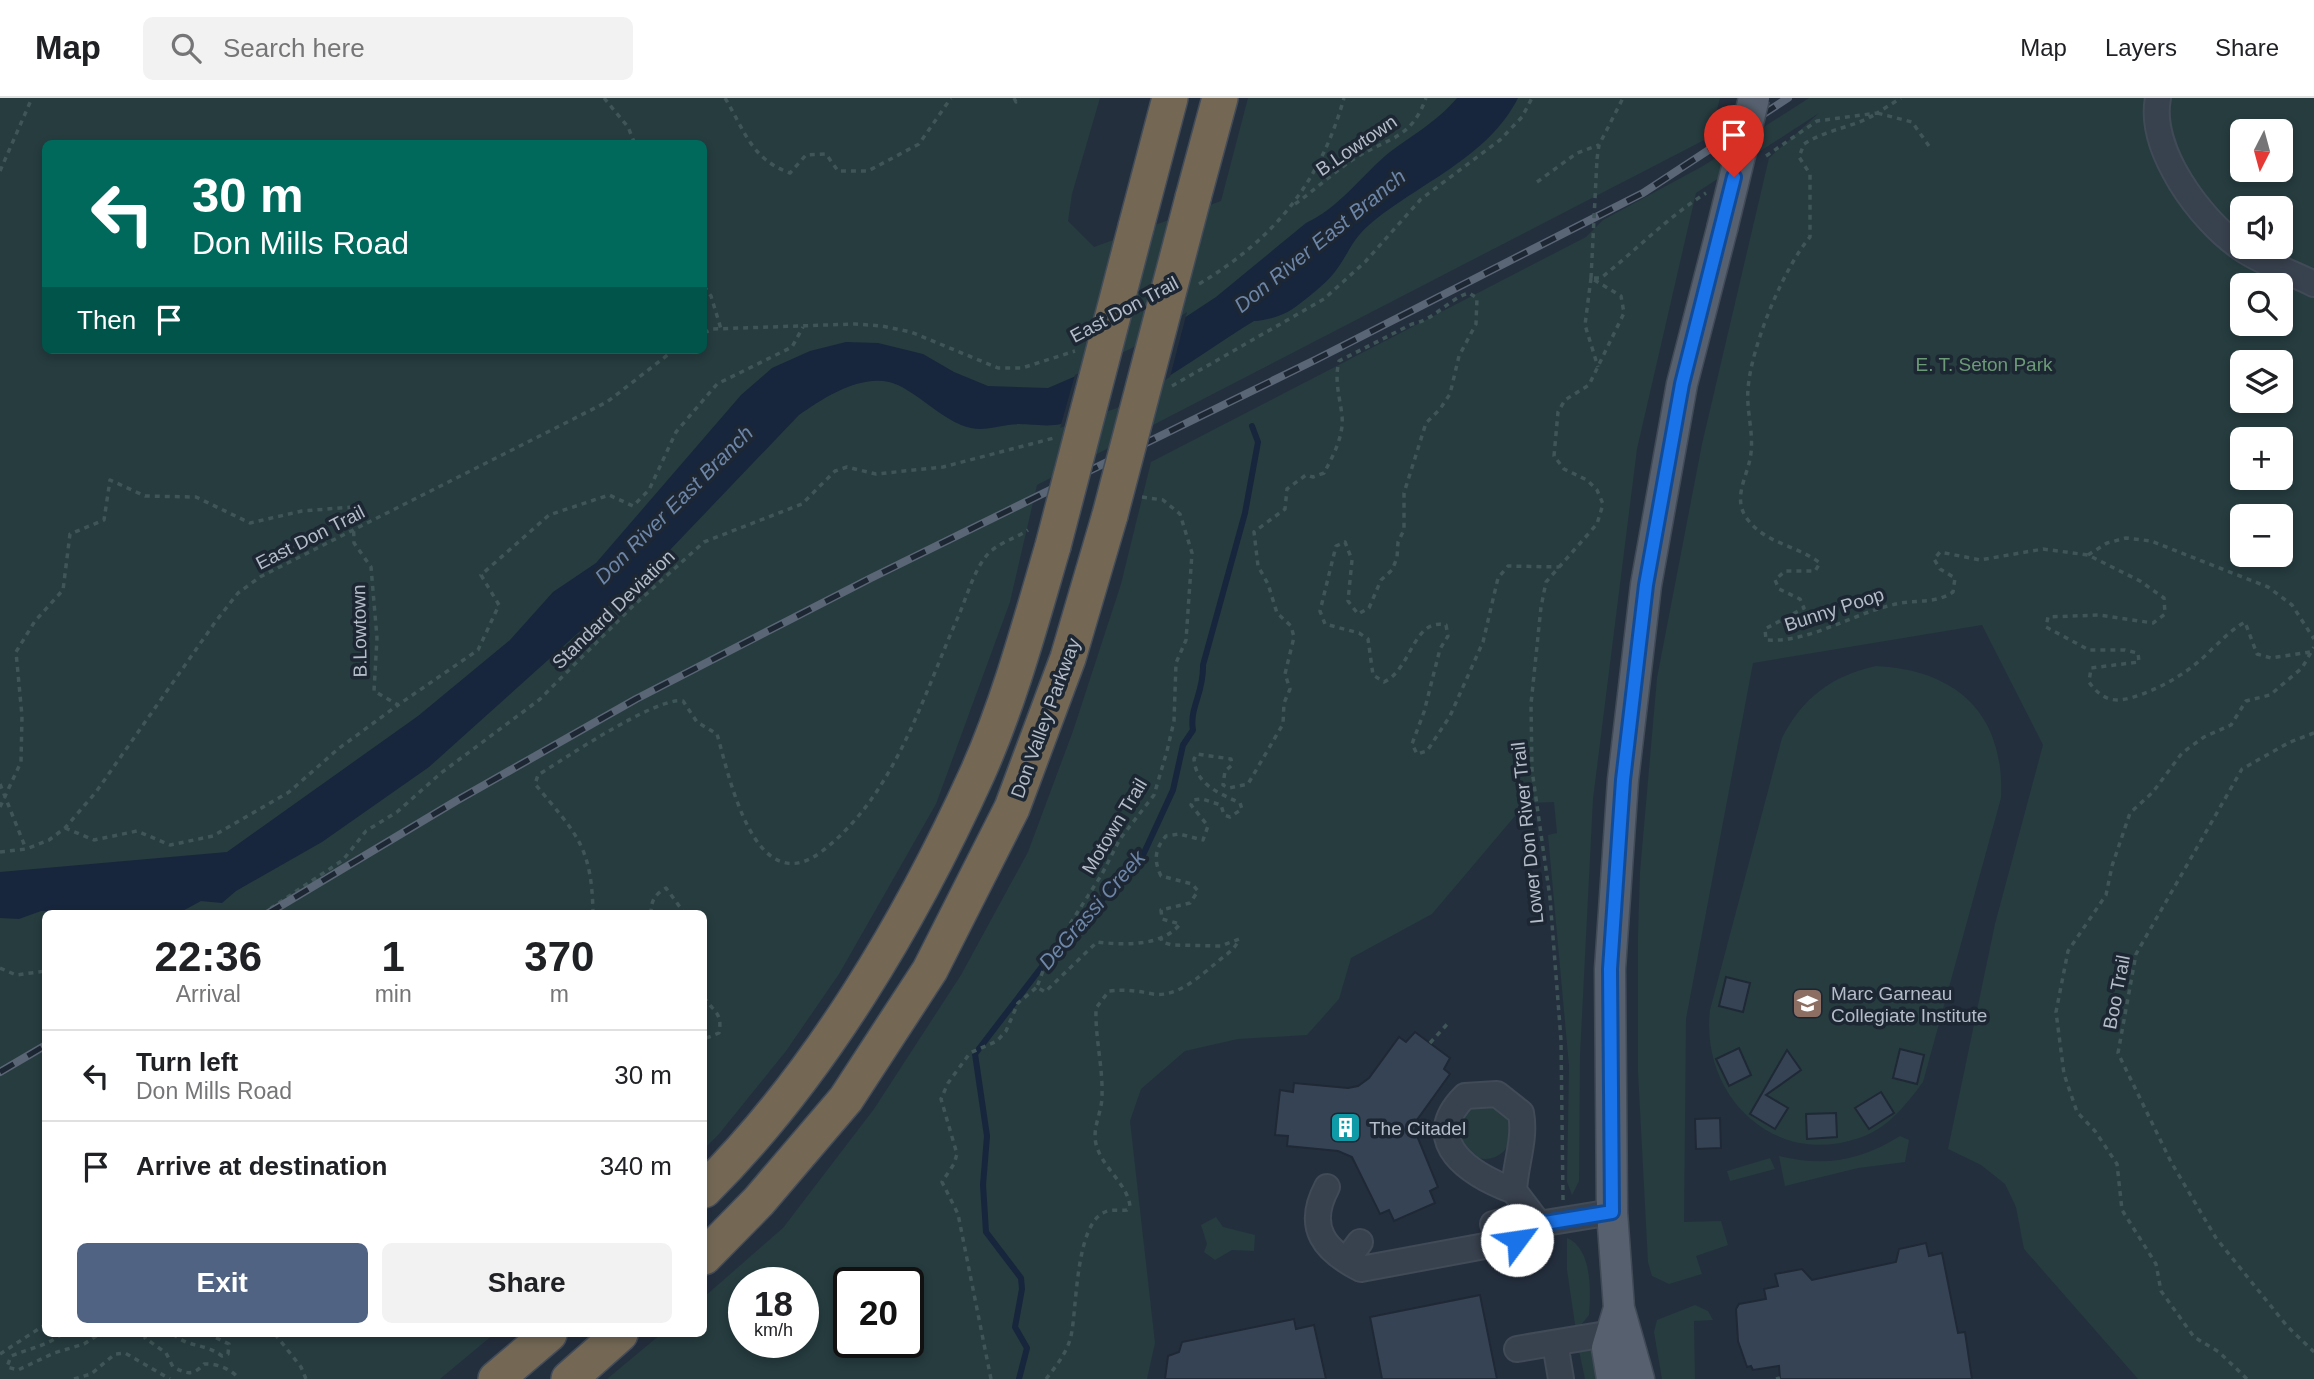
<!DOCTYPE html>
<html lang="en">
<head>
<meta charset="utf-8">
<style>
  :root { --surface:#fff; --page:#f2f2f2; --text:#202124; --muted:#757577; --line:#e0e0e0; --accent:#506383 }
  body { margin:0; font-family:Helvetica,sans-serif; background:var(--page); color:var(--text); height:100vh; display:flex; flex-direction:column; font-size:26px; white-space:nowrap }
  * { box-sizing:border-box; margin:0 }
  p { font-size:23px; color:var(--muted) }
  .icon { flex:none; width:38px; height:38px; fill:none; stroke:currentColor; stroke-width:2; stroke-linecap:round; stroke-linejoin:round }
  .map { position:relative; flex:1; overflow:hidden }
  .side { position:absolute; left:42px; top:812px; width:665px; height:427px; display:flex; flex-direction:column; background:var(--surface); border-radius:10px; box-shadow:0 4px 10px #0003 }
  .side>* { flex:none }
  .top-card { position:absolute; left:42px; top:42px; width:665px; height:214px; border-radius:10px; box-shadow:0 4px 10px #0003; background:#00695c; color:#fff; overflow:hidden }
  .needle { width:46px; rotate:186deg }
  .tools { position:absolute; left:2230px; top:21px; display:grid; gap:14px }
  .tools a { display:grid; place-items:center; width:63px; height:63px; border-radius:10px; background:var(--surface); box-shadow:0 4px 10px #0003; font-size:35px }
  .speed { position:absolute; left:728px; top:1169px; display:flex; gap:14px; font-size:35px; font-weight:700; text-align:center }
  .speed>* { display:grid; place-content:center; width:91px; height:91px; border-radius:50%; background:var(--surface); box-shadow:0 4px 10px #0003; line-height:1 }
  .speed small { font-size:18px; font-weight:400 }
  .speed .limit { border:4px solid #111; border-radius:10px; background:#fff; color:#111 }
  .pin { position:absolute; display:grid; place-items:center; width:60px; height:60px; color:#fff; margin:-72px -30px; border-radius:50% 50% 50% 0; rotate:-45deg; box-shadow:0 0 7px #0007 }
  .pin .icon { rotate:45deg }
  .me { position:absolute; width:77px; margin:-38px; rotate:59deg; stroke-linejoin:round; filter:drop-shadow(0 0 5px #0008) }
  .turn { display:flex; align-items:center; gap:24px; height:147px; padding:0 35px; font-size:32px }
  .turn .icon { width:91px; height:91px; stroke-width:2.5 }
  .turn b { display:block; font-size:49px; line-height:60px }
  .then { display:flex; align-items:center; height:66px; padding:0 35px; background:#0003; gap:14px; font-size:26px }
  .eta { display:flex; justify-content:space-evenly; align-items:center; height:119px; text-align:center }
  .eta b { font-size:42px; font-weight:700; line-height:49px }
  .action { display:flex; gap:14px; margin-top:auto; padding:14px 35px }
  .action a { flex:1; height:80px; border-radius:10px; background:var(--accent); color:#fff; font-size:28px; font-weight:700; line-height:80px; text-align:center }
  .action a+a { background:var(--page); color:var(--text) }
  ul { padding:0; list-style:none }
  li { display:flex; align-items:center; gap:21px; height:91px; padding:0 35px; border-top:2px solid var(--line) }
  li div { flex:1 }
  li b { display:block; font-size:26px }
  li em { font-style:normal }
  header { display:flex; align-items:center; gap:42px; box-sizing:border-box; height:98px; padding:0 35px; background:var(--surface); border-bottom:2px solid var(--line) }
  header strong { font-size:33px }
  nav { display:flex; gap:38px; margin-inline-start:auto; font-size:24px }
  .search { width:490px; height:63px; background:var(--page); display:flex; align-items:center; gap:18px; box-sizing:border-box; padding:0 24px; border-radius:10px; color:var(--muted); font-size:26px }
  .map>svg:first-child { display:block }
  .green { fill:#263c3f; fill-rule:evenodd }
  .water { fill:#17263c }
  .pier { fill:#242f3e }
  .lines { fill:none; stroke-linecap:round; stroke-linejoin:round }
  .stream { stroke:#17263c; stroke-width:6 }
  .building { fill:#364354; stroke:#1f2835; stroke-width:2 }
  .minor-casing { stroke:#414a57; stroke-width:28 }
  .major-casing { stroke:#414a57; stroke-width:33 }
  .highway-casing { stroke:#434c59; stroke-width:38 }
  .path { stroke:#3f5557; stroke-width:3.5; stroke-dasharray:5 5; stroke-linecap:butt }
  .minor { stroke:#38414e; stroke-width:24 }
  .major { stroke:#56606e; stroke-width:30 }
  .highway { stroke:#746855; stroke-width:35 }
  .rail-casing { stroke:#5a6575; stroke-width:8 }
  .rail { stroke:#1d2633; stroke-width:5; stroke-dasharray:16; stroke-linecap:butt }
  .major-bridge-casing { stroke:#414a57; stroke-width:33; stroke-linecap:butt }
  .highway-bridge-casing { stroke:#434c59; stroke-width:38; stroke-linecap:butt }
  .path-bridge { stroke:#3f5557; stroke-width:3.5; stroke-dasharray:5 5; stroke-linecap:butt }
  .major-bridge { stroke:#56606e; stroke-width:30 }
  .highway-bridge { stroke:#746855; stroke-width:35 }
  .route-casing { stroke:#114b97; stroke-width:18 }
  .route { stroke:#1a73e8; stroke-width:12 }
  .labels { text-anchor:middle; stroke-width:7; stroke-linejoin:round; paint-order:stroke }
  .street-label { font-size:19px; fill:#b4bcc9; stroke:#1d2633 }
  .park-label { font-size:19px; fill:#6b9a76; stroke:#1d2633 }
  .poi-label { font-size:19px; fill:#b4bcc9; stroke:#1d2633; text-anchor:start }
  .water-label { font-size:21px; font-style:italic; fill:#6d86a8; stroke:#1d2633 }
</style>
</head>
<body>
<header>
<strong>Map</strong>
<div class="search"><svg class="icon" aria-label="search" viewBox="0 0 24 24"><circle cx="10" cy="10" r="6"/><path d="M15 15l6 6"/></svg>Search here</div>
<nav><a>Map</a><a>Layers</a><a>Share</a></nav>
</header>
<div class="map">
<svg width="2314" height="1281" viewBox="0 0 2314 1281">
  <rect width="100%" height="100%" fill="#242f3e"/>
  <!-- green -->
  <path class="green" d="M0,0H1100L1072,96L1068,123L1094,149L1221,103L1248,0H1720L1710,39L1037,387L1010,504L936,706L839,876L786,953L719,1036L704,1051V816H46V1236H494L440,1281H0ZM46,46H704V252H46Z
    M1809,0H2314V1281H2138L2024,1151L2016,1109L2005,1086L1981,1067L1948,1051L1995,826L2043,647L1982,527L1753,565L1686,921L1684,1124L1721,1123L1728,1147L1696,1158L1702,1176L1669,1186L1652,1178L1648,1164L1638,974V837L1640,774L1657,580L1702,346L1769,60L1819,15L1696,95L1637,351L1593,701L1580,957L1579,1083L1572,1097L1567,1084L1569,968L1548,737L1557,735L1554,704L1530,705L1515,718L1432,816L1351,860L1339,901L1307,937L1238,941L1185,953L1141,991L1130,1023L1155,1245L1147,1281H607L661,1236H704V1199L783,1130L874,1011L961,877L1028,754L1073,633L1121,486L1151,364L1586,139L1603,122L1703,68ZM2242,33H2280V72H2242ZM2242,110H2280V149H2242ZM2242,187H2280V226H2242ZM2242,264H2280V303H2242ZM2242,341H2280V380H2242ZM2242,418H2280V457H2242ZM744,1185H803V1244H744ZM849,1185H908V1244H849Z
    M1876,568C1957,572 2005,616 2001,700L1923,984C1906,1007 1887,1031 1859,1040C1773,1070 1700,997 1710,912L1782,640C1803,599 1832,578 1876,568Z
    M1458 1034a27 27 0 1 1 54 0a27 27 0 1 1-54 0Z
    M1900,1038L1909,1042L1905,1064L1858,1070L1785,1088L1779,1058C1824,1069 1860,1063 1900,1038Z
    M1770,1060L1775,1071L1730,1083L1727,1073Z
    M1216,1119L1223,1129L1255,1137L1254,1153L1232,1152L1215,1162L1204,1154L1207,1146L1201,1127Z
    M1567,1140C1592,1150 1591,1193 1589,1217L1576,1233L1567,1172Z
    M1695,1207L1708,1213L1713,1222L1694,1223L1695,1281H1662L1654,1234L1657,1222Z
    M1593,1247L1597,1281H1585L1578,1248Z"/>
  <!-- water -->
  <path class="water" d="M1457,0H1518C1488,60 1417,86 1369,127C1352,141 1347,159 1334,175C1325,186 1310,198 1298,207C1286,217 1269,222 1254,223C1196,258 1128,314 1061,326C1043,330 1025,324 1008,327C991,330 978,334 961,327C940,318 922,300 902,289C869,270 826,298 799,317L668,454L429,669L322,744L236,793L222,805L201,803L179,815L41,813L19,821L0,820V774L227,754L418,618L510,542L553,494L596,465L741,297L772,270L810,253L846,244L878,245L923,256L954,274L988,288L1048,290L1134,253L1216,199L1306,125C1338,110 1359,81 1385,58C1410,38 1436,25 1457,0Z"/>
  <!-- pier -->
  <path class="pier" d="M1187,214L1170,279L1117,310L1060,330L1075,277L1132,250Z"/>
  <g class="lines">
    <!-- stream -->
    <path class="stream" d="M1019,1281L1027,1250L1015,1229L1022,1191L1021,1180L986,1134L983,1087L987,1038L975,956L1047,862L1143,757L1173,692L1183,647L1193,632C1189,610 1204,595 1203,567L1245,415L1258,344L1252,328"/>
  </g>
  <!-- building -->
  <path class="building" d="M1726,879L1750,885L1743,914L1719,908Z
    M1415,934L1450,960L1444,971L1450,976L1417,1022L1415,1033L1438,1089L1430,1093L1435,1105L1394,1123L1389,1112L1380,1116L1352,1059L1338,1053L1287,1048L1288,1038L1275,1037L1280,992L1293,994L1294,985L1348,990L1358,988L1369,980L1399,939L1406,944Z
    M1739,950L1751,977L1729,988L1716,961Z
    M1900,951L1924,957L1917,986L1893,980Z
    M1787,952L1801,972L1766,997L1788,1010L1775,1031L1750,1016Z
    M1881,994L1894,1015L1869,1031L1855,1010Z
    M1836,1015L1837,1039L1807,1041L1806,1016Z
    M1720,1020L1721,1050L1696,1051L1695,1021Z
    M1926,1145L1929,1158L1942,1155L1958,1235L1965,1234L1972,1281H1780L1779,1268L1753,1272L1751,1268L1747,1269L1738,1243L1736,1211L1739,1206L1766,1201L1764,1191L1778,1188L1775,1176L1802,1171L1812,1182L1896,1164L1899,1151Z
    M1480,1197L1497,1281H1382L1370,1219Z
    M1294,1221L1296,1231L1314,1227L1326,1281H1165L1168,1258L1179,1254L1182,1244Z"/>
  <g class="lines">
    <defs>
      <path id="minor" d="M2158,0C2148,51 2200,122 2241,150C2262,165 2291,174 2314,186
        M1327,1089C1305,1130 1325,1153 1361,1171L1517,1142L1539,1126
        M1514,1093C1471,1077 1418,1044 1465,998L1497,996L1521,1015C1526,1041 1515,1067 1514,1093L1539,1126L1612,1114
        M1493,1126L1517,1120L1539,1126
        M1360,1144L1351,1156L1352,1164L1361,1171
        M1555,1245L1561,1281
        M1517,1251L1612,1235"/>
      <path id="major" d="M1612,1281L1607,1250L1619,1210
        M1639,1281L1619,1210L1612,1114L1610,871L1623,682L1646,487L1682,286L1722,131"/>
      <path id="highway" d="M1193,100L1220,0
        M1136,129L1170,0
        M704,1092C820,977 911,822 978,674C1010,602 1031,523 1053,448
        M704,1159L759,1103L846,1001L930,872L1012,710L1068,560L1110,417
        M496,1281L549,1236
        M569,1281L620,1236"/>
    </defs>
    <!-- minor casing -->
    <use href="#minor" class="minor-casing"/>
    <!-- major casing -->
    <use href="#major" class="major-casing"/>
    <!-- highway casing -->
    <use href="#highway" class="highway-casing"/>
    <!-- path -->
    <path class="path" d="M604,0L628,29L635,46
      M725,0C745,33 751,61 790,75L806,57L826,56L838,73H868L919,46L951,0
      M1014,0L1016,4L1020,0
      M1929,48L1912,24L1877,15C1854,30 1829,30 1804,46L1799,59L1810,76V139C1783,171 1751,249 1748,291C1746,314 1755,338 1750,361C1746,381 1732,402 1748,422C1765,445 1798,448 1820,465L1815,473H1785L1775,482L1779,491L1800,501L1804,510L1765,531L1766,542C1812,545 1856,513 1901,505C1920,502 1937,505 1953,494L1955,480L1940,471L1934,461L1940,454L1980,462L2043,451L2088,457L2140,483L2164,500L2165,516L2153,525L2099,517L2048,519L2046,529L2089,552H2125L2138,555L2139,564L2091,570L2089,584C2104,605 2117,605 2140,597C2167,587 2192,572 2212,551C2224,540 2231,532 2245,524L2257,556L2271,560L2310,554
      M1766,58L1817,23L1877,15L1901,0
      M1597,61L1599,47L1623,0
      M0,73L32,0
      M1537,84L1577,55L1599,47
      M1295,106C1316,91 1335,73 1357,59C1390,39 1411,41 1426,0
      M1591,180L1585,227L1598,269
      M1594,180H1601C1636,152 1668,119 1706,95
      M1199,186C1274,141 1320,85 1344,0
      M704,188L711,198L721,231
      M704,235L713,231L855,226L882,228L911,234L998,270H1022L1075,253
      M1172,288L1324,201L1365,164L1421,101L1500,42L1522,19L1532,0
      M1142,399L1163,402L1180,416L1192,455L1186,542L1176,565L1174,623L1167,653L1154,697L1120,741L1102,776L1047,862L1037,889L1045,894L1097,844C1123,847 1162,849 1180,826L1162,821L1161,812L1190,805L1198,793L1192,786L1161,778C1154,763 1154,752 1166,738L1179,736L1203,742L1208,728L1191,707L1193,702L1202,701L1221,707L1224,717L1230,719L1242,711L1240,705C1219,695 1196,687 1194,661L1197,656L1231,661L1232,667L1225,673L1223,687L1229,690L1248,686L1283,626L1284,605L1290,591L1285,576L1294,539L1291,528L1277,515L1268,486L1258,468L1254,434L1285,411L1287,391L1306,377L1313,379L1324,375C1333,358 1344,338 1342,318C1340,299 1334,283 1339,263L1412,226C1435,222 1448,201 1469,195L1477,200L1476,226L1459,258L1450,296L1440,311L1426,325L1404,395V432L1398,444L1397,460L1392,472L1381,482L1369,510L1358,516L1348,503L1352,462L1345,444L1336,448L1320,513L1325,526L1359,535L1368,541L1373,577L1384,584C1412,571 1413,519 1446,527L1448,538L1440,551L1424,614L1412,646L1417,656L1427,653L1450,618L1483,544L1498,480L1508,468L1559,469
      M2088,457L2107,445L2126,440L2151,443L2268,489L2292,507L2314,541
      M2314,635L2290,644L2242,671L2136,856L2118,955L2171,1064L2216,1140L2287,1228L2314,1254
      M0,686L26,751
      M0,709L21,664L22,618L16,554L35,523L63,492L70,436L104,422L110,382L145,398L196,399L250,425L302,413L353,409L354,445L371,469L377,540L374,593L398,607L478,552L499,507L481,477L549,417L609,397L633,408L649,392L676,334L717,286L792,249L803,229
      M65,730L94,742L137,733L170,747L213,738L289,694L338,651L398,607
      M0,754L26,751L49,742L65,730L96,694L216,523L238,495L260,479L607,304L674,252
      M262,816L343,762L366,733L397,714L441,675L539,602L632,509L704,444L802,406L835,373L847,369L876,376L943,369L1054,340
      M593,816C592,747 576,736 535,686L538,677C564,661 657,598 683,603L697,624L717,636C729,677 754,804 821,754C895,698 922,600 958,519C967,499 973,474 987,457C996,446 1016,440 1028,432
      M651,816C651,803 654,797 666,790L685,816
      M0,870L16,877L46,873
      M704,899C713,914 723,914 719,935L704,941
      M1430,945L1450,923
      M1563,1102L1561,942L1550,800L1532,672L1531,606L1541,509L1546,484L1597,426L1603,406L1597,392L1587,382L1564,371L1554,358L1558,314L1565,302L1589,287L1624,215L1621,198L1591,180
      M62,1236C46,1248 31,1250 11,1258L7,1269L18,1272L54,1255L84,1246L99,1236
      M146,1236L145,1240L166,1255L173,1269C187,1276 193,1278 204,1266C216,1265 232,1271 239,1281
      M173,1236C189,1250 205,1245 222,1258L228,1256L229,1246L208,1236
      M275,1236L301,1269L306,1281
      M0,1256L46,1226
      M74,1281L91,1276L115,1256L125,1255L170,1281
      M991,1281L958,1116L942,1084L954,1066L957,1056L941,1001L948,985L970,955L997,943L1006,933L1018,905L1037,889
      M1046,1281C1056,1268 1067,1255 1071,1238C1077,1212 1075,1126 1105,1114C1111,1111 1121,1113 1127,1112L1130,1108C1127,1085 1102,1070 1096,1046C1092,1029 1102,1015 1102,998C1103,969 1095,940 1096,910L1109,893C1126,891 1137,893 1153,896C1177,900 1200,878 1216,865C1225,857 1235,852 1239,841L1221,848L1172,847L1162,844L1161,840
      M1776,1281L1780,1280
      M2247,1281L2219,1254L2194,1239L2161,1193L2156,1166L2122,1112L2117,1066L2095,1033L2077,1014L2064,976L2056,914L2068,853L2106,797L2112,768L2130,715L2153,694L2182,655L2204,639L2231,627L2246,603L2270,597L2302,570L2314,549"/>
    <!-- minor -->
    <use href="#minor" class="minor"/>
    <!-- major -->
    <use href="#major" class="major"/>
    <!-- highway -->
    <use href="#highway" class="highway"/>
    <defs>
      <path id="rail" d="M267,816L456,703L636,601L871,480L1317,261L1643,95L1788,0
        M0,974L46,947"/>
    </defs>
    <!-- rail casing -->
    <use href="#rail" class="rail-casing"/>
    <!-- rail -->
    <use href="#rail" class="rail"/>
    <defs>
      <path id="major-bridge" d="M1722,131L1754,0"/>
      <path id="highway-bridge" d="M1110,417L1193,100
        M1053,448L1136,129"/>
    </defs>
    <!-- major-bridge casing -->
    <use href="#major-bridge" class="major-bridge-casing"/>
    <!-- highway-bridge casing -->
    <use href="#highway-bridge" class="highway-bridge-casing"/>
    <!-- path-bridge -->
    <path class="path-bridge" d="M1591,180L1597,61"/>
    <!-- major-bridge -->
    <use href="#major-bridge" class="major-bridge"/>
    <!-- highway-bridge -->
    <use href="#highway-bridge" class="highway-bridge"/>
  </g>
  <g class="lines">
    <defs>
      <path id="route" d="M1517,1142L1539,1126L1612,1114L1610,871L1623,682L1646,487L1682,286L1734,79"/>
    </defs>
    <!-- route casing -->
    <use href="#route" class="route-casing"/>
    <!-- route -->
    <use href="#route" class="route"/>
  </g>
  <!-- icons -->
  <defs>
    <symbol id="school-square" viewBox="-11 -11 22 22"><rect x="-9" y="-9" width="18" height="18" rx="4" fill="#8d6e63" stroke="#1d2633"/><path d="M0-5L7-2L0 1L-7-2ZM-4 1L0 2.5L4 1V4Q0 6-4 4Z" fill="#fff"/></symbol>
    <symbol id="building-square" viewBox="-11 -11 22 22"><rect x="-9" y="-9" width="18" height="18" rx="4" fill="#0f9aa8" stroke="#1d2633"/><path d="M-4-6H4V6H1V3H-1V6H-4ZM-2.5-4.3h1.7v1.8h-1.7ZM.8-4.3h1.7v1.8H.8ZM-2.5-1h1.7V.8h-1.7ZM.8-1h1.7V.8H.8Z" fill="#fff"/></symbol>
  </defs>
  <g fill-rule="evenodd">
    <use href="#school-square" x="1790" y="888" width="35" height="35"/>
    <use href="#building-square" x="1328" y="1012" width="35" height="35"/>
  </g>
  <g class="labels">
    <!-- street labels -->
    <g class="street-label">
      <text transform="translate(1356 47) rotate(-34)" y="7">B.Lowtown</text>
      <text transform="translate(1124 211) rotate(-28)" y="7">East Don Trail</text>
      <text transform="translate(310 439) rotate(-27)" y="7">East Don Trail</text>
      <text transform="translate(613 511) rotate(-44)" y="7">Standard Deviation</text>
      <text transform="translate(1834 511) rotate(-18)" y="7">Bunny Poop</text>
      <text transform="translate(359 533) rotate(-91)" y="7">B.Lowtown</text>
      <text transform="translate(1045 620) rotate(-70)" y="7">Don Valley Parkway</text>
      <text transform="translate(1114 728) rotate(-59)" y="7">Motown Trail</text>
      <text transform="translate(1527 735) rotate(-96)" y="7">Lower Don River Trail</text>
      <text transform="translate(2116 894) rotate(-79)" y="7">Boo Trail</text>
    </g>
    <!-- park labels -->
    <g class="park-label">
      <text x="1984" y="273">E. T. Seton Park</text>
    </g>
    <!-- poi labels -->
    <g class="poi-label">
      <text x="1831" y="902">Marc Garneau<tspan x="1831" dy="22">Collegiate Institute</tspan></text>
      <text x="1369" y="1037">The Citadel</text>
    </g>
    <!-- water labels -->
    <g class="water-label">
      <text transform="translate(1320 143) rotate(-39)" y="7">Don River East Branch</text>
      <text transform="translate(674 407) rotate(-45)" y="7">Don River East Branch</text>
      <text transform="translate(1092 812) rotate(-49)" y="7">DeGrassi Creek</text>
    </g>
  </g>
</svg>
<div class="tools">
<a><svg class="needle" viewBox="-14 -14 28 28"><path d="M0-13l5 13h-10z" fill="#e53935"/><path d="M0 13l5-13h-10z" fill="#757577"/></svg></a>
<a><svg class="icon" aria-label="sound" viewBox="0 0 24 24"><path d="M4 9h4l5-4v14l-5-4H4zM17 9q2 3 0 6"/></svg></a>
<a><svg class="icon" aria-label="search" viewBox="0 0 24 24"><circle cx="10" cy="10" r="6"/><path d="M15 15l6 6"/></svg></a>
<a><svg class="icon" aria-label="layers" viewBox="0 0 24 24"><path d="M12 4l9 5-9 5-9-5zM3 14l9 5 9-5"/></svg></a>
<a>+</a>
<a>−</a>
</div>
<div class="speed"><div>18<small>km/h</small></div><div class="limit">20</div></div>
<div class="pin" style="left:1734px;top:79px;background:#d93025"><svg class="icon" aria-label="arrive" viewBox="0 0 24 24"><path d="M6 21V4h12l-3 4 3 4H6"/></svg></div>
<svg class="me" style="left:1517px;top:1142px" viewBox="-20 -20 40 40"><circle r="19" fill="#fff"/><path d="M0-13L10 11 0 6-10 11z" fill="#1a73e8"/></svg>
<div class="top-card">
<div class="turn"><svg class="icon" aria-label="left" viewBox="0 0 24 24"><path d="M17 20v-9H6M10 6l-5 5 5 5"/></svg><div><b>30 m</b>Don Mills Road</div></div>
<div class="then">Then<svg class="icon" aria-label="arrive" viewBox="0 0 24 24"><path d="M6 21V4h12l-3 4 3 4H6"/></svg></div>
</div>
<section class="side">
<div class="eta">
<div><b>22:36</b><p>Arrival</p></div>
<div><b>1</b><p>min</p></div>
<div><b>370</b><p>m</p></div>
</div>
<ul>
<li><svg class="icon" aria-label="left" viewBox="0 0 24 24"><path d="M17 20v-9H6M10 6l-5 5 5 5"/></svg><div><b>Turn left</b><p>Don Mills Road</p></div><em>30 m</em></li>
<li><svg class="icon" aria-label="arrive" viewBox="0 0 24 24"><path d="M6 21V4h12l-3 4 3 4H6"/></svg><div><b>Arrive at destination</b></div><em>340 m</em></li>
</ul>
<div class="action"><a>Exit</a><a>Share</a></div>
</section>
</div>
</body>
</html>
